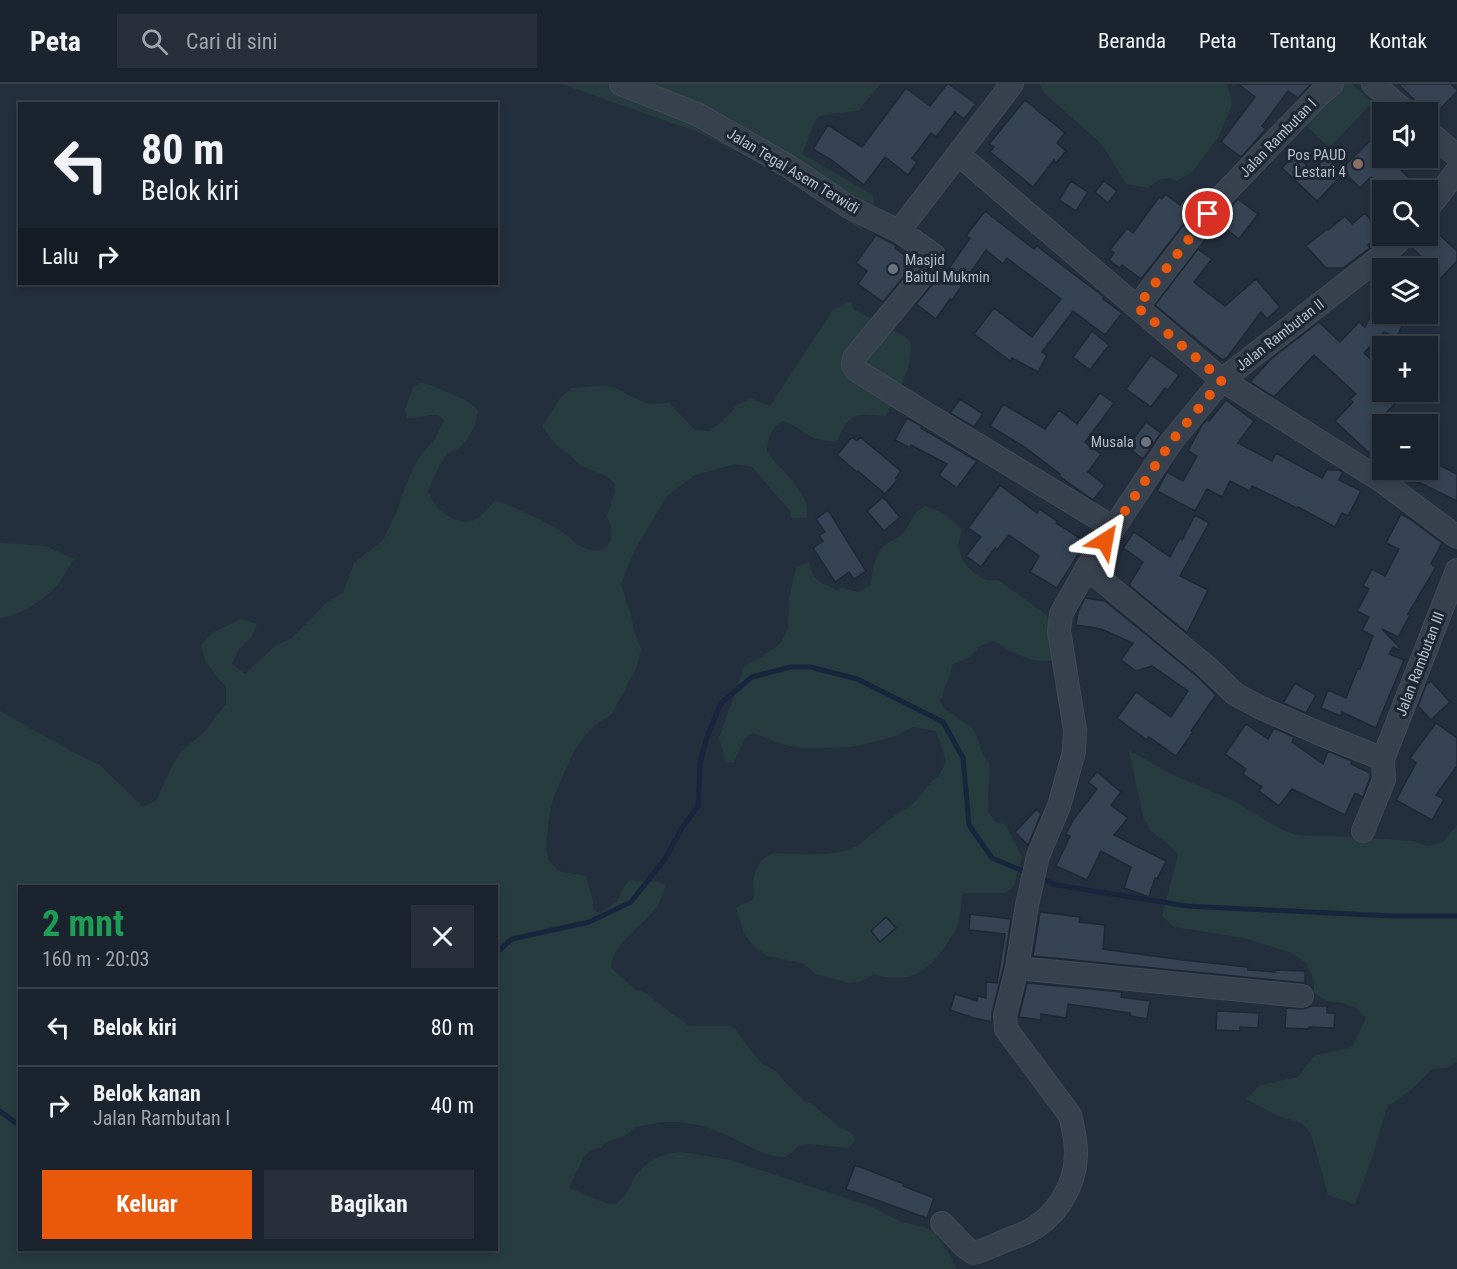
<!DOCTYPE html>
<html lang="id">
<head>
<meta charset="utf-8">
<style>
  :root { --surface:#1b232e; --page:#282f3a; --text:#f1f3f6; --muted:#a0a4aa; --line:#39404a; --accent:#ea580c }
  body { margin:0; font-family:"Roboto Condensed",sans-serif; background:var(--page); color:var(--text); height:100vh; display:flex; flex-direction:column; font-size:22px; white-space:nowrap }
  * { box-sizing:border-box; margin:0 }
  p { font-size:20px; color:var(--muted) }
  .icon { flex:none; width:33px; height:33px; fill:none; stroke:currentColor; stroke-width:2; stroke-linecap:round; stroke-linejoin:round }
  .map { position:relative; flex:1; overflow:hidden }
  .panel { position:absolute; left:18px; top:801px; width:480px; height:366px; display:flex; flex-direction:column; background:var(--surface); border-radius:0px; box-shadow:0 3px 9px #0003,0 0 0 2px var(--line) }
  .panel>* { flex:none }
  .banner { position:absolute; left:18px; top:18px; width:480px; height:183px; border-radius:0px; box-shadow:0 3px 9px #0003,0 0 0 2px var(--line); background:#1b232e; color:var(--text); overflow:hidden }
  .buttons { position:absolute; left:1372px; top:18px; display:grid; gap:12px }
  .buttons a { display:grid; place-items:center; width:66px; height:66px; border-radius:0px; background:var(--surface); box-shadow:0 3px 9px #0003,0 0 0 2px var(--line); font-size:30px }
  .pin { position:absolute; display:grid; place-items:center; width:51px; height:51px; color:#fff; margin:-26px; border:3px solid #fff; border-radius:50%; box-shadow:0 2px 6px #0007 }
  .me { position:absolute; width:66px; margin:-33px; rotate:34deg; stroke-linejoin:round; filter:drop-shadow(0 0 4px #0008) }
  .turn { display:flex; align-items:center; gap:21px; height:126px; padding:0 24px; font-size:27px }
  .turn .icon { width:78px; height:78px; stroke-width:2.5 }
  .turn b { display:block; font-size:42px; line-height:51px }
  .then { display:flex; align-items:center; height:57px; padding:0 24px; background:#0003; gap:12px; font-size:22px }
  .round { display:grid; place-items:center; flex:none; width:63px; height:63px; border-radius:0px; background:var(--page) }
  .head { display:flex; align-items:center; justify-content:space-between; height:102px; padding:0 24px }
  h1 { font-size:36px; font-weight:700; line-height:45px; color:#1e9e55 }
  .primary-button { display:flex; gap:12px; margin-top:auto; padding:12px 24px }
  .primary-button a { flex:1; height:69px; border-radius:0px; background:var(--accent); color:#fff; font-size:24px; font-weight:700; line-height:69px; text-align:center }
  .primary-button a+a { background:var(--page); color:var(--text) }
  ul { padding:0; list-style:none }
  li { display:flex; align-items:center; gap:18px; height:78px; padding:0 24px; border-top:2px solid var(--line) }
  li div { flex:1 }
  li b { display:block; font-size:22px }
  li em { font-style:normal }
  header { display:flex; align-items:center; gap:36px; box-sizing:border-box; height:84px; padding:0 30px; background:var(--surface); border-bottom:2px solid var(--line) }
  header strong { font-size:28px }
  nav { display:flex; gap:33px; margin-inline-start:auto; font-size:21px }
  .search { width:420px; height:54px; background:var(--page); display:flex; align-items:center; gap:15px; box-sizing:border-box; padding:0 21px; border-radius:0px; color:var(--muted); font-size:22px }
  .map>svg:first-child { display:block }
  .green { fill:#263c3f; fill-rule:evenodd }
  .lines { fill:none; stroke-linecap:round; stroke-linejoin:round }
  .stream { stroke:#17263c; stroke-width:5 }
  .building { fill:#364354; stroke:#1f2835; stroke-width:1.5 }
  .minor-casing { stroke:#414a57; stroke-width:24 }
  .minor { stroke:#38414e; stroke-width:22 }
  .route { stroke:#ea580c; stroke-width:10; stroke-dasharray:0 18 }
  .education-dot { fill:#8d6e63; stroke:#1d2633; stroke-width:2 }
  .worship-dot { fill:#6b7280; stroke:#1d2633; stroke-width:2 }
  .labels { text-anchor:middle; stroke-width:6; stroke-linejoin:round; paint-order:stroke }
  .street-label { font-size:15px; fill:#b4bcc9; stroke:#1d2633 }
  .poi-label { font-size:15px; fill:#b4bcc9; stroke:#1d2633; text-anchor:end }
</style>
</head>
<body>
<header>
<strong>Peta</strong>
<div class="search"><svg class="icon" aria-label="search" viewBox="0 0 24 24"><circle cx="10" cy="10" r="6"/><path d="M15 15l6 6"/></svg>Cari di sini</div>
<nav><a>Beranda</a><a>Peta</a><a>Tentang</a><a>Kontak</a></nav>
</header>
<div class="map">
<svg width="1457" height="1185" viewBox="0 0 1457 1185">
  <rect width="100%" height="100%" fill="#242f3e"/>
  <!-- green -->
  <path class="green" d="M562,0H881L858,27L837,29L817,33L802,70L873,111L874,120L861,146L816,114L767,82L697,48Z
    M1039,0H1227L1231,13L1232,21L1219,52L1193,87L1177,97C1163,91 1159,96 1148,104L1126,100L1103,62L1097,56L1044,9Z
    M1341,0H1352L1372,19L1329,64L1304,39Z
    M851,217L853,225L904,252L910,258C915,281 896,311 886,332C855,330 851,326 837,357C807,358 807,346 783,337C770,344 769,352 767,367C776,381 804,406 806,420C807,424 807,430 807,434H791L790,427L752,383L736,380L695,391L667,412L634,467L621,500L631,531L634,547L641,565L637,582L612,630L596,640L584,653L574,667L554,712L550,728L546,759L548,775L558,787L586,792L593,817V825L600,829L617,817L624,803L630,796L658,798L665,801C662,836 611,853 611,884L636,906L644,908L689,942H728L735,944L739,951L762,980L769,983L776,987L786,999L804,1017L812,1020L838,1042L853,1050L855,1057L849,1064L807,1060L799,1062L786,1073H778L758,1067L727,1051L703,1042L679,1038H662L635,1043L622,1054L614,1055L607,1058L601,1064L593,1065L584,1073L569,1104L608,1120H616C622,1115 627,1109 631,1101C633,1096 632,1097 635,1092C646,1078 663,1068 682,1068L730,1076L870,1122L901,1138L924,1143L934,1148L950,1171L957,1185H0V627L71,667L100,681L143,723L157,715L171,684L180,669L205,647L226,620V603L206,579L201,561L212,549L241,535L257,540L251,554L239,565L232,580L245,590L276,561L292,554L328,517L343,509L354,479L383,456L397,427L402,411L415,380L425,366L435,355L444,336L438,331C427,330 418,335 407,334L405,326L413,303L420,299L428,300L466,316L478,326C477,338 471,352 462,361C457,366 450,367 446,372C438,382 433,396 428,407C432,419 439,427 450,433C472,445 481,433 495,416C518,425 541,435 562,448C571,453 579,464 589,466C613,470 615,449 607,432L615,407L614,399L608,393L580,381L569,370L555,360L542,343L560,314L572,304L598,302L614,303L628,311L643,318L651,320L669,319L695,346L709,347L724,336L737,321L750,314L770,322L833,226ZM20,802H496V1166H20Z
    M926,422L942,429L962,445C961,451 959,455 959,460C957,474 971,489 984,495C988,497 993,496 998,496L1047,531L1054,576C1033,581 1012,568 994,557L979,562C973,573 964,576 953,580L940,618L945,625L971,643L976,650L981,665L989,680L988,728L996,738L1005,740L1022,773L1014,801L1006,809H963C961,819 961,832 958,842C956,847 951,853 948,858C930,888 908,901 874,890L862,897L849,899L816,890L802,879L767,872L753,862L744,849L736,824L743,820L751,817C756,809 752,803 754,794C756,781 762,773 774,769C801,770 832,774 857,762L894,732L915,718L932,697L938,693L946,678L939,654L935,647L913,643L898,651L867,660L851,663L818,664H802L785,661L752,649L745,654L734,678L726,679L719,654L744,583L775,564L781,558L785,551L788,544L789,516L796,483L809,478C813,497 820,498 836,506L843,504L858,508L871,501C872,490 875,467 885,461C891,456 900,454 905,447C914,433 909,432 926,422Z
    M0,459L46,462L74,475C69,483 64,492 58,500C47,514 18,533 0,534Z
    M1129,666L1171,690L1232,716L1282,746L1297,751L1315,752H1333L1413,757L1428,762L1443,758L1457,741V978L1447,984L1432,985L1412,1005L1387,1023L1372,1074L1355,1120L1328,1111L1311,1049L1301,1039L1278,1032L1246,1015L1260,1001L1298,993L1314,972L1352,963L1366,934L1357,925L1343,919L1327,917L1314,909L1313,893L1306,879L1292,869L1244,854L1174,843L1162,832L1178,770L1165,757L1151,747L1143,733Z"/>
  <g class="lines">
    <!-- stream -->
    <path class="stream" d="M1040,794L1056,801L1187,822L1392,832H1457
      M496,869L512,855L589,838L631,818L665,775L682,744L698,722L700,680L707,653L721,619L752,593L791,583H810L857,595L943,638L963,674L969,741L992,774L1028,789
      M0,1027L20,1042"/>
  </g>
  <!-- building -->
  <path class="building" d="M947,0H949L976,20L964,35L955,28L936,53L931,49L912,74L917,78L908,91L885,73L864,101L833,77L813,65L828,41L862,63L906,4L930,22Z
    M1238,0H1311L1298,14L1288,7L1262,42L1266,45L1241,73L1221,58L1255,13Z
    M1398,0H1451L1457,6V8L1432,33Z
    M1025,16L1065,49L1057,59L1066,67L1056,79L1054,76L1033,103L990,68L994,63L989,60Z
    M1374,53L1383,62V74H1409L1399,84L1421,106H1384L1371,93L1360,104L1341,85Z
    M1295,70L1312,87L1326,73L1343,90L1317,117L1282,84Z
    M1071,97L1088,108L1076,127L1059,116Z
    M1104,97L1117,107L1108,119L1095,108Z
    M1165,110L1180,121L1185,114L1197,123L1141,195L1122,181L1120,184L1109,176L1114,169L1110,166L1127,144L1133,149L1159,113L1162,115Z
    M1238,115L1258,130L1239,155L1218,139Z
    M985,127L1034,165L1037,162L1079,194L1103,212V215L1122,229L1105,251L1073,227L1042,268L1047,271L1038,288L1012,274L1010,277L974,250L994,224L1032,253L1061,215L1007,174L1003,180L986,166L952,216L950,215L936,235L916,220L938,194L941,196L970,154L966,152Z
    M1365,129L1382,150L1368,161L1370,164L1343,184H1326L1306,162L1327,145L1328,146L1345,132L1352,140Z
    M1428,140L1457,167V177L1428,208V179L1411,163L1417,156V152H1428Z
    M876,151L897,162L895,164L915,179L883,218L858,200L867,187L856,179Z
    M1198,165L1212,175L1194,198L1225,222L1256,195L1280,223L1267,235L1261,228L1226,275L1225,274L1223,276L1198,257L1155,221Z
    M1383,207V230H1408L1396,254L1384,248L1364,269L1383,287V308H1406L1387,328L1390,331L1383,339V382L1335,337L1353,318L1350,315L1356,310L1314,271L1274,313L1250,298L1271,275L1319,238L1340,258L1359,238L1365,243Z
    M1092,247L1109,261L1090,286L1073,273Z
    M1151,271L1179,291L1168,306L1165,304L1151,323L1126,305Z
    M1100,309L1114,319L1085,358L1101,370L1088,388L1105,401L1093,416L1059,392L1060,390L1026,364L990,342L1003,320L1045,345L1059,326L1077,340Z
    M960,315L983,330L974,343L950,329Z
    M1226,316L1254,337L1238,359L1272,377L1276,369L1322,394L1327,386H1338L1343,388L1339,396L1361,407L1348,432L1342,429L1335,443L1298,423L1297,424L1252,402L1250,407L1230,397L1222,413L1207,405L1195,427L1157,407L1167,388L1183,397L1197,372L1188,367L1202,341L1207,336L1209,337Z
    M907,334L921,342V344L977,377L957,404L939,391L947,380L911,361L910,364L895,356Z
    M1146,338L1161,349L1143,375L1127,363Z
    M852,353L857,357L860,353L901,387L896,394L898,395L885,410L858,387L857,388L837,371Z
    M1437,380L1457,390V417L1394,386H1434Z
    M1000,401L1037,429L1039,425L1057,437L1056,439L1086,458L1057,504L1030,488L1039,472L1009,451L997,466L995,464L981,483L966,472L981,453L968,444Z
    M883,413L900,433L884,447L867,427Z
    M828,426L866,487L854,495L849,488L835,498L813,464L823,457L819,451L825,448L816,435Z
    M1401,430L1410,435L1442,459L1431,480L1436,483L1408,530L1410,531L1398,553L1382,545L1400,564L1399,566L1393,563L1389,570L1404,576L1376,644L1342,628L1341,632L1321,624L1328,606L1346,614L1358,584L1360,585L1373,552L1362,546L1369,533L1357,527L1369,505L1363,502L1372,485L1385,492L1399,465L1386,459Z
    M1195,431L1209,439L1180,492L1208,506L1187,549L1129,501L1143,478L1123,464L1134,448L1170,473L1180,454L1182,456Z
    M1085,514L1105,517L1199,594L1216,611L1191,647L1193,648L1176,672L1149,653L1147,656L1117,634L1136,608L1171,633L1188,607L1152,582L1136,587L1121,576L1133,559L1101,545L1076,541L1078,528Z
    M1431,597L1450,618L1431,636L1418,622L1426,601Z
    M1295,599L1316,611L1306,629L1283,619Z
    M1436,639L1457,654V682L1436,711L1444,715L1432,736L1396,716L1416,679L1410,674Z
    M1246,640L1268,655L1274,644L1294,653L1292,658L1323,680L1328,667L1352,677L1351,680L1370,689V694L1363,713L1355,709L1345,731L1292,705L1279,722L1259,707L1262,703L1243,690L1246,685L1225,670Z
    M1097,688L1121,708L1111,721L1128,734L1114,751L1166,777L1157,795L1155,794L1149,813L1124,804L1131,783L1101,767L1087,796L1056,782L1070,752L1066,750L1073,736L1097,705L1088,698Z
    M1037,725L1041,730L1028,761L1015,748Z
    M1040,828L1080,833L1079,838L1105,841L1103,865L1183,876L1248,883V886L1275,888V886L1305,887V899L1033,872Z
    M970,830L1011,835L1004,881L992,929V938L974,934L950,926L955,910L977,917L978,912L986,914V898L997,899L1005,850L969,846Z
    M886,833L896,844L880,858L871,847Z
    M1027,899L1122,908L1121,913L1150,917L1147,935L1130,932V929L1068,920L1066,934L1041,930V936L1019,933Z
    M1311,922H1327V929H1335L1334,944L1309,943V945L1285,944L1286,924L1301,925L1307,924Z
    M1217,927L1259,929L1258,944L1240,943V947L1216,946Z
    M855,1081L904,1100L903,1102L934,1114L927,1134L846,1105Z"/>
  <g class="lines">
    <defs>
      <path id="minor" d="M621,0L697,30L788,82L849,123L899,147L934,171L931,181L854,274L853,281L856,286L902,315L1114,444
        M1373,0L1406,28
        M1428,47L1457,72
        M958,70L1222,296L1382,397L1457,453
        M1428,124L1457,87
        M899,147L1012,0
        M1137,223L1222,112L1319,11L1332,0
        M1087,484L1208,584L1235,610L1259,623L1323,651L1383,675
        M1363,747L1384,696L1383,675L1457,486
        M1017,884L1302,912
        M942,1139L965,1163L973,1169C984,1167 996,1160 1007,1156C1014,1153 1022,1151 1029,1147C1056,1133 1075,1102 1076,1072C1077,1058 1073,1044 1070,1031L1006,945L1005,932L1017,884L1027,821L1038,772L1059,722L1074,668L1075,646L1059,547L1061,530L1087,484L1171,358L1222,296L1388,167L1404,152"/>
    </defs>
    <!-- minor casing -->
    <use href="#minor" class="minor-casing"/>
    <!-- minor -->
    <use href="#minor" class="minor"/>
  </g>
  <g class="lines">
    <!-- route -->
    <path class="route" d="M1105,457L1171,358L1222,296L1137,223L1208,130"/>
  </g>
  <!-- markers -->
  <circle class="education-dot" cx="1358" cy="80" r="6"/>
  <g class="worship-dot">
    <circle cx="893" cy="185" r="6"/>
    <circle cx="1146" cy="358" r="6"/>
  </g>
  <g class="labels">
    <!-- street labels -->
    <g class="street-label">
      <text transform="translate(1278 54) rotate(-46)" y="5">Jalan Rambutan I</text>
      <text transform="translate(793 87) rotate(31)" y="5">Jalan Tegal Asem Terwidi</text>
      <text transform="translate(1280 251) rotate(-38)" y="5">Jalan Rambutan II</text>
      <text transform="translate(1420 580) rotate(-69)" y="5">Jalan Rambutan III</text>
    </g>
    <!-- poi labels -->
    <g class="poi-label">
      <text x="1346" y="76">Pos PAUD<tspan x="1346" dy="17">Lestari 4</tspan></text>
      <text x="905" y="181" text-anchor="start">Masjid<tspan x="905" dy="17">Baitul Mukmin</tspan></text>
      <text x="1134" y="363">Musala</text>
    </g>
  </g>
</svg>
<div class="buttons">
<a><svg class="icon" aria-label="sound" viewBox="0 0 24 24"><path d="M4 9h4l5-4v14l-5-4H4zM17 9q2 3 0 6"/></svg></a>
<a><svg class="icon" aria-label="search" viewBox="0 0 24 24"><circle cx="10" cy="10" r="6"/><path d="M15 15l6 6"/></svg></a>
<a><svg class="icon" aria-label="layers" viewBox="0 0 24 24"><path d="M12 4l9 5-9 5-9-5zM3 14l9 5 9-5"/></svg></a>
<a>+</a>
<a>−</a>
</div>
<div class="pin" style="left:1208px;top:130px;background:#d93025"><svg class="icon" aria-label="arrive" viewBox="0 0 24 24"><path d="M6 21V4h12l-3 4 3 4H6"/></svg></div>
<svg class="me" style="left:1105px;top:457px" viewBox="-20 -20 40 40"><path d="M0-17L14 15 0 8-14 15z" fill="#ea580c" stroke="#fff" stroke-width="4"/></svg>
<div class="banner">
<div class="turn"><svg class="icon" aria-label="left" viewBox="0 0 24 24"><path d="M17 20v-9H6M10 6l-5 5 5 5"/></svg><div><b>80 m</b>Belok kiri</div></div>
<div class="then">Lalu<svg class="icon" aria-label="right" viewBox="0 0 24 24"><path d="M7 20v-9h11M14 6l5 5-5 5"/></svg></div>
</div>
<section class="panel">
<div class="head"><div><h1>2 mnt</h1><p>160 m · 20:03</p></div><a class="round"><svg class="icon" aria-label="close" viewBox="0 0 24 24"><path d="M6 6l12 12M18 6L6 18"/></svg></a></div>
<ul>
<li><svg class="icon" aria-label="left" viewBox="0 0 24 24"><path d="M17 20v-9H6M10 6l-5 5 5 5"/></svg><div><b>Belok kiri</b></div><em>80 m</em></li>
<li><svg class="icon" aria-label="right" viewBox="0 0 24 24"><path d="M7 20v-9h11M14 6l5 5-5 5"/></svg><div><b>Belok kanan</b><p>Jalan Rambutan I</p></div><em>40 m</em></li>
</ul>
<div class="primary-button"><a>Keluar</a><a>Bagikan</a></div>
</section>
</div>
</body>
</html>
